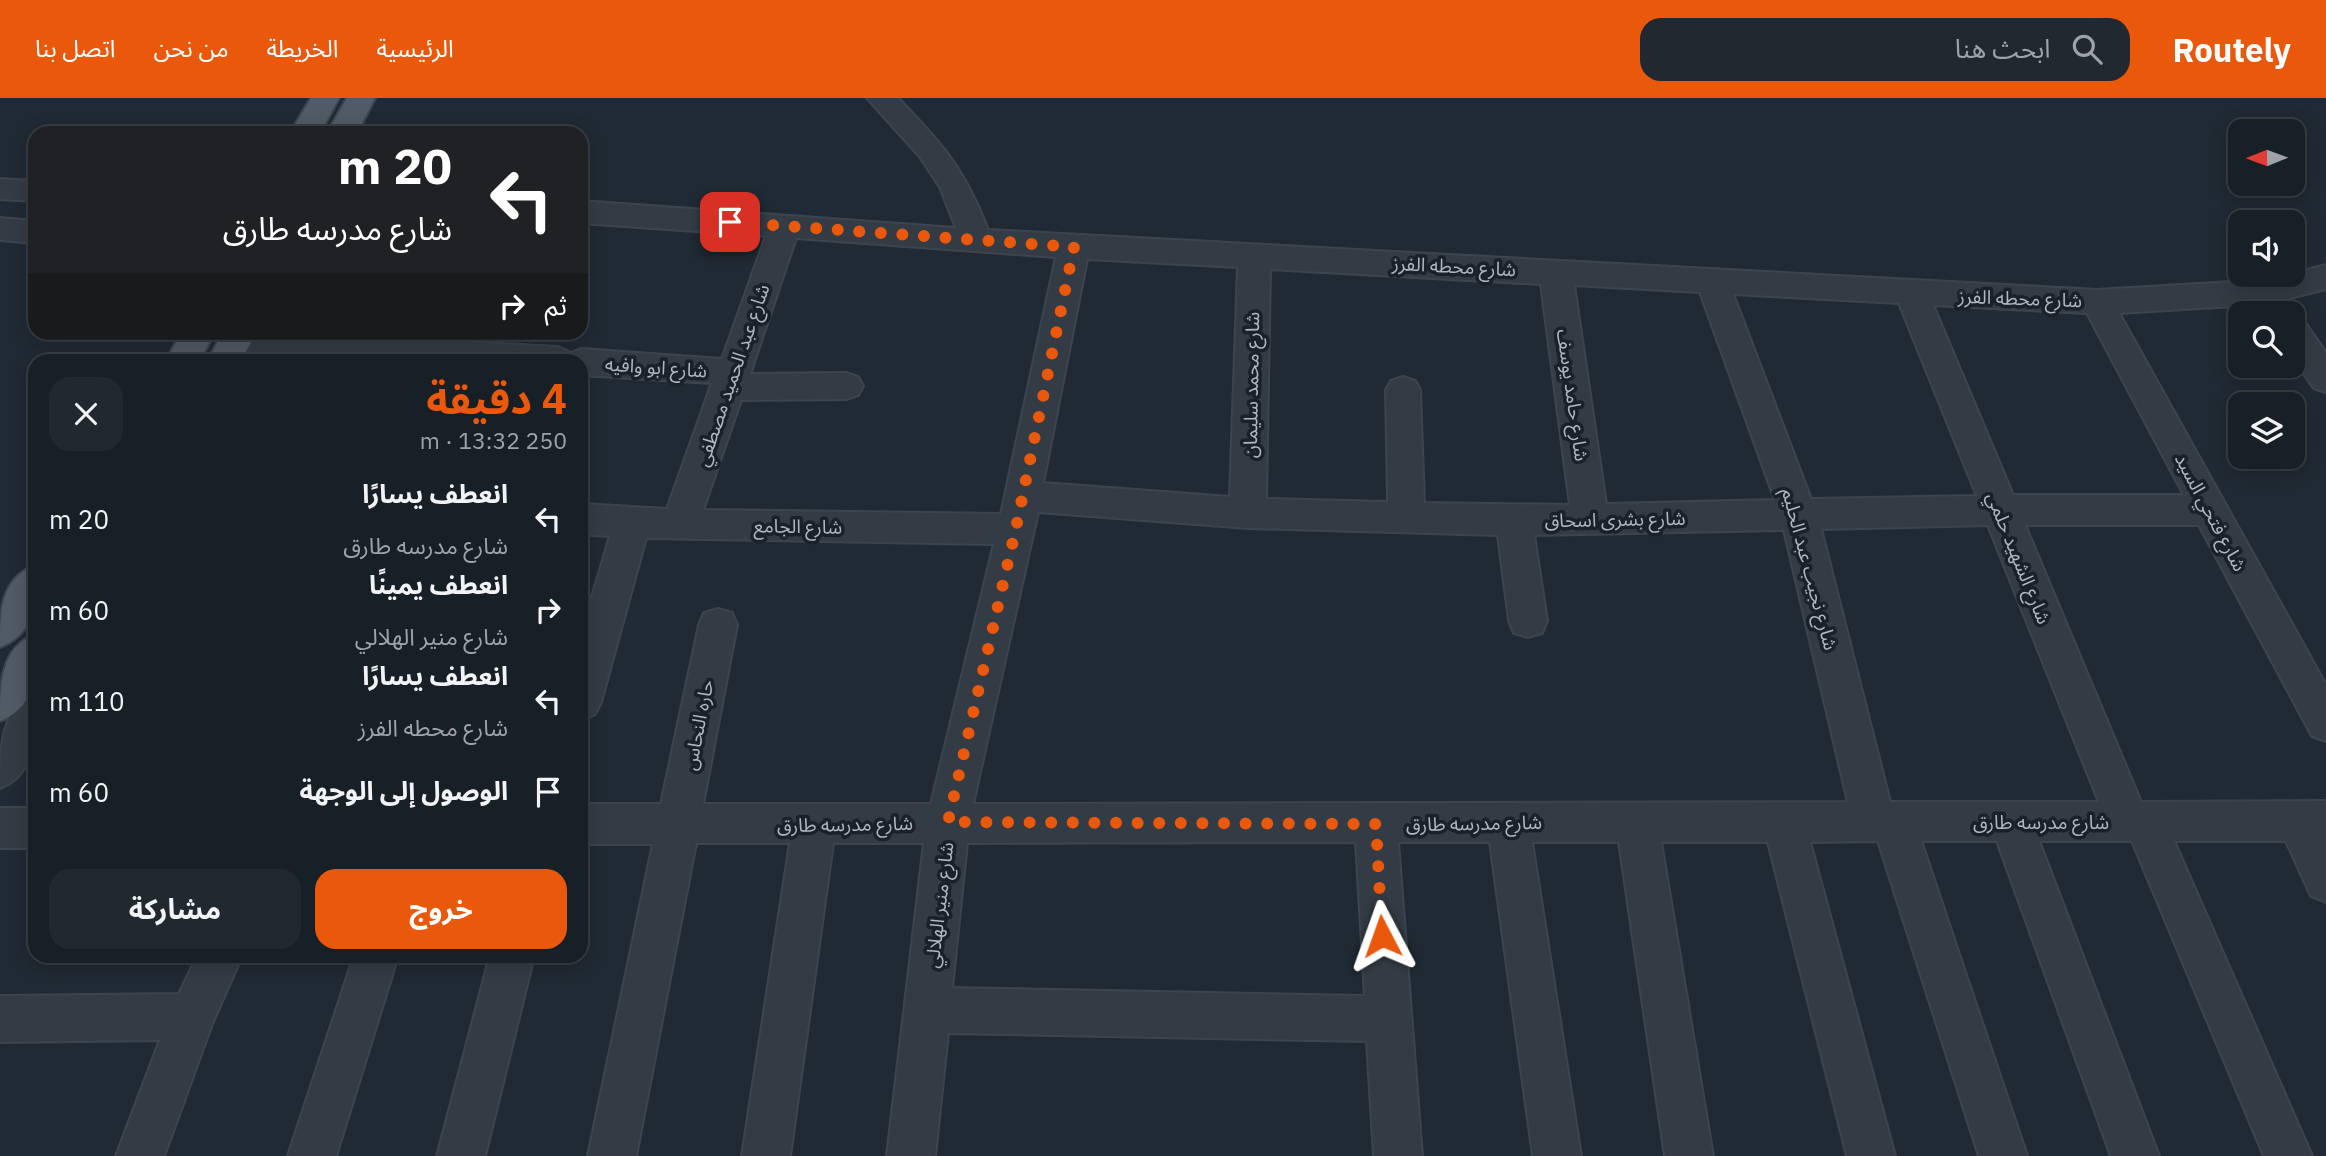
<!DOCTYPE html>
<html lang="ar">
<head>
<meta charset="utf-8">
<style>
  :root { --surface:#182027; --page:#21282f; --text:#f1f3f6; --muted:#9fa3a7; --line:#363e44; --accent:#ea580c }
  body { margin:0; font-family:"IBM Plex Sans","Noto Sans Arabic",sans-serif; background:var(--page); color:var(--text); direction:rtl; height:100vh; display:flex; flex-direction:column; font-size:26px; white-space:nowrap }
  * { box-sizing:border-box; margin:0 }
  p { font-size:23px; color:var(--muted) }
  .icon { flex:none; width:38px; height:38px; fill:none; stroke:currentColor; stroke-width:2; stroke-linecap:round; stroke-linejoin:round }
  .map { position:relative; flex:1; overflow:hidden; direction:ltr }
  .side { position:absolute; left:28px; top:256px; width:560px; height:609px; display:flex; flex-direction:column; background:var(--surface); border-radius:21px; box-shadow:0 4px 18px #0003,0 0 0 2px var(--line); direction:rtl }
  .side>* { flex:none }
  .hud { position:absolute; left:28px; top:28px; width:560px; height:214px; border-radius:21px; box-shadow:0 4px 18px #0003,0 0 0 2px var(--line); direction:rtl; background:#202124; color:#fff; overflow:hidden }
  .needle { width:46px; rotate:269deg }
  .buttons { position:absolute; left:2228px; top:21px; display:grid; gap:14px }
  .buttons a { display:grid; place-items:center; width:77px; height:77px; border-radius:14px; background:var(--surface); box-shadow:0 4px 18px #0003,0 0 0 2px var(--line); font-size:35px }
  .pin { position:absolute; display:grid; place-items:center; width:60px; height:60px; color:#fff; margin:-30px; border-radius:14px; box-shadow:0 4px 10px #0006 }
  .me { position:absolute; width:77px; margin:-38px; rotate:356deg; stroke-linejoin:round; filter:drop-shadow(0 0 5px #0008) }
  .turn { display:flex; align-items:center; gap:24px; height:147px; padding:0 21px; font-size:32px }
  .turn .icon { width:91px; height:91px; stroke-width:2.5 }
  .turn b { display:block; font-size:49px; line-height:60px }
  .then { display:flex; align-items:center; height:66px; padding:0 21px; background:#0003; gap:14px; font-size:26px }
  .round { display:grid; place-items:center; flex:none; width:74px; height:74px; border-radius:21px; background:var(--page) }
  .summary { display:flex; align-items:center; justify-content:space-between; height:119px; padding:0 21px }
  h1 { font-size:42px; font-weight:700; line-height:52px; color:var(--accent) }
  .cta { display:flex; gap:14px; margin-top:auto; padding:14px 21px }
  .cta a { flex:1; height:80px; border-radius:21px; background:var(--accent); color:#fff; font-size:28px; font-weight:700; line-height:80px; text-align:center }
  .cta a+a { background:var(--page); color:var(--text) }
  ul { padding:0; list-style:none }
  li { display:flex; align-items:center; gap:21px; height:91px; padding:0 21px }
  li div { flex:1 }
  li b { display:block; font-size:26px }
  li em { font-style:normal }
  header { display:flex; align-items:center; gap:42px; box-sizing:border-box; height:98px; padding:0 35px; background:var(--accent); color:#fff }
  header strong { font-size:33px }
  nav { display:flex; gap:38px; margin-inline-start:auto; font-size:24px }
  .search { width:490px; height:63px; background:var(--page); display:flex; align-items:center; gap:18px; box-sizing:border-box; padding:0 24px; border-radius:21px; color:var(--muted); font-size:26px }
  .map>svg:first-child { display:block }
  .lines { fill:none; stroke-linecap:round; stroke-linejoin:round }
  .minor-casing { stroke:#3c454f; stroke-width:4 }
  .major-casing { stroke:#3c454f; stroke-width:4 }
  .minor { fill:#333c45; fill-rule:evenodd }
  .major { fill:#515b65; fill-rule:evenodd }
  .route { stroke:#ea580c; stroke-width:12; stroke-dasharray:0 21.6 }
  .labels { text-anchor:middle; stroke-width:7; stroke-linejoin:round; paint-order:stroke }
  .street-label { font-size:19px; fill:#adb6c2; stroke:#19212a }
</style>
</head>
<body>
<header>
<strong>Routely</strong>
<div class="search"><svg class="icon" aria-label="search" viewBox="0 0 24 24"><circle cx="10" cy="10" r="6"/><path d="M15 15l6 6"/></svg>ابحث هنا</div>
<nav><a>الرئيسية</a><a>الخريطة</a><a>من نحن</a><a>اتصل بنا</a></nav>
</header>
<div class="map">
<svg width="2326" height="1058" viewBox="0 0 2326 1058">
  <rect width="100%" height="100%" fill="#202a34"/>
  <g class="lines">
    <defs>
      <path id="minor" d="M867,0H898C943,47 964,70 988,132L2097,192L2266,182L2326,167V191L2266,206L2119,215L2326,587V643L2312,638L2199,427H2025L2141,704L2326,703V804L2311,798L2286,743H2174L2312,1058H2264L2132,743H2039L2159,1058H2111L1997,743H1921L2027,1058H1979L1878,743L1810,744L1895,1058H1847L1768,744H1661L1713,1058H1665L1619,744H1532L1581,1058H1533L1490,744H1398L1422,1058H1374L1367,943L948,935L935,1058H887L924,745H833L790,1058H742L790,745H696L636,1058H588L653,746H581V706H661L699,527L704,515L718,511L732,515L737,527L703,706H931L994,446L646,440L601,604L595,616L581,622V536L610,438L581,436V406L667,411L712,285L581,277V262H333L258,258L246,255L241,246L246,237L276,234L558,249L571,255L581,251L722,261L766,138L581,125V103L956,130L940,89L920,59ZM796,140L1056,159L1001,416L703,412L741,302L846,301L858,297L863,288L858,279L846,275L750,276ZM1087,161L1238,169L1230,399L1043,385ZM1270,171L1541,186L1570,407L1424,405L1420,292L1415,283L1403,279L1391,283L1386,292L1388,404L1266,401ZM1574,187L1700,194L1775,402L1606,406ZM1733,196L1899,205L1977,398L1811,401ZM1933,207L2087,215L2184,397H2013ZM1038,414L1248,430L1498,437L1509,523L1514,535L1528,539L1542,535L1547,523L1534,437L1784,432L1848,704L973,706ZM1988,427L2099,704H1890L1821,431ZM1356,744L1365,898L952,890L967,745Z
        M0,81L35,83V103L0,101Z
        M0,120L35,123V145L0,142Z
        M2292,220L2304,223L2326,255V294L2314,290L2292,259Z
        M35,595C35,630 39,675 0,690C0,654 0,610 35,595Z
        M0,710H35V750H0Z
        M197,858H242L212,926L164,1058H116L160,942L0,944V898L179,896Z
        M354,858H398L336,1058H288Z
        M490,858H534L485,1058H437Z"/>
      <path id="major" d="M311,0H339L320,35H290Z
        M347,0H375L357,35H327Z
        M182,234H215L200,262H166Z
        M223,234H256L242,262H208Z
        M35,467C35,501 38,535 0,549C0,515 0,481 35,467Z
        M35,536C35,571 39,608 0,623C0,588 0,550 35,536Z"/>
    </defs>
    <!-- minor casing -->
    <use href="#minor" class="minor-casing"/>
    <!-- major casing -->
    <use href="#major" class="major-casing"/>
    <!-- minor -->
    <use href="#minor" class="minor"/>
    <!-- major -->
    <use href="#major" class="major"/>
  </g>
  <g class="lines">
    <!-- route -->
    <path class="route" d="M730,124L1074,149L1016,430L948,724L1376,726L1382,838"/>
  </g>
  <g class="labels">
    <!-- street labels -->
    <g class="street-label">
      <text transform="translate(1454 168) rotate(3)" y="7">شارع محطه الفرز</text>
      <text transform="translate(2020 200) rotate(2)" y="7">شارع محطه الفرز</text>
      <text transform="translate(656 269) rotate(4)" y="7">شارع ابو وافيه</text>
      <text transform="translate(732 277) rotate(-71)" y="7">شارع عبد الحميد مصطفي</text>
      <text transform="translate(1251 287) rotate(-89)" y="7">شارع محمد سليمان</text>
      <text transform="translate(1573 297) rotate(82)" y="7">شارع حامد يوسف</text>
      <text transform="translate(2211 414) rotate(62)" y="7">شارع فتحي السيد</text>
      <text transform="translate(1615 421) rotate(-1)" y="7">شارع بشرى اسحاق</text>
      <text transform="translate(798 428) rotate(1)" y="7">شارع الجامع</text>
      <text transform="translate(2019 460) rotate(68)" y="7">شارع الشهيد حلمي</text>
      <text transform="translate(1810 471) rotate(75)" y="7">شارع نجيب عبد الحليم</text>
      <text transform="translate(698 627) rotate(-79)" y="7">حاره النحاس</text>
      <text x="2041" y="731">شارع مدرسه طارق</text>
      <text transform="translate(1474 725) rotate(-1)" y="7">شارع مدرسه طارق</text>
      <text transform="translate(845 726) rotate(-1)" y="7">شارع مدرسه طارق</text>
      <text transform="translate(939 807) rotate(-83)" y="7">شارع منير الهلالي</text>
    </g>
  </g>
</svg>
<div class="buttons">
<a><svg class="needle" viewBox="-14 -14 28 28"><path d="M0-13l5 13h-10z" fill="#e53935"/><path d="M0 13l5-13h-10z" fill="#9fa3a7"/></svg></a>
<a><svg class="icon" aria-label="sound" viewBox="0 0 24 24"><path d="M4 9h4l5-4v14l-5-4H4zM17 9q2 3 0 6"/></svg></a>
<a><svg class="icon" aria-label="search" viewBox="0 0 24 24"><circle cx="10" cy="10" r="6"/><path d="M15 15l6 6"/></svg></a>
<a><svg class="icon" aria-label="layers" viewBox="0 0 24 24"><path d="M12 4l9 5-9 5-9-5zM3 14l9 5 9-5"/></svg></a>
</div>
<div class="pin" style="left:730px;top:124px;background:#d93025"><svg class="icon" aria-label="arrive" viewBox="0 0 24 24"><path d="M6 21V4h12l-3 4 3 4H6"/></svg></div>
<svg class="me" style="left:1382px;top:838px" viewBox="-20 -20 40 40"><path d="M0-17L14 15 0 8-14 15z" fill="#ea580c" stroke="#fff" stroke-width="4"/></svg>
<div class="hud">
<div class="turn"><svg class="icon" aria-label="left" viewBox="0 0 24 24"><path d="M17 20v-9H6M10 6l-5 5 5 5"/></svg><div><b>20 m</b>شارع مدرسه طارق</div></div>
<div class="then">ثم<svg class="icon" aria-label="right" viewBox="0 0 24 24"><path d="M7 20v-9h11M14 6l5 5-5 5"/></svg></div>
</div>
<section class="side">
<div class="summary"><div><h1>4 دقيقة</h1><p>250 m · 13:32</p></div><a class="round"><svg class="icon" aria-label="close" viewBox="0 0 24 24"><path d="M6 6l12 12M18 6L6 18"/></svg></a></div>
<ul>
<li><svg class="icon" aria-label="left" viewBox="0 0 24 24"><path d="M17 20v-9H6M10 6l-5 5 5 5"/></svg><div><b>انعطف يسارًا</b><p>شارع مدرسه طارق</p></div><em>20 m</em></li>
<li><svg class="icon" aria-label="right" viewBox="0 0 24 24"><path d="M7 20v-9h11M14 6l5 5-5 5"/></svg><div><b>انعطف يمينًا</b><p>شارع منير الهلالي</p></div><em>60 m</em></li>
<li><svg class="icon" aria-label="left" viewBox="0 0 24 24"><path d="M17 20v-9H6M10 6l-5 5 5 5"/></svg><div><b>انعطف يسارًا</b><p>شارع محطه الفرز</p></div><em>110 m</em></li>
<li><svg class="icon" aria-label="arrive" viewBox="0 0 24 24"><path d="M6 21V4h12l-3 4 3 4H6"/></svg><div><b>الوصول إلى الوجهة</b></div><em>60 m</em></li>
</ul>
<div class="cta"><a>خروج</a><a>مشاركة</a></div>
</section>
</div>
</body>
</html>
